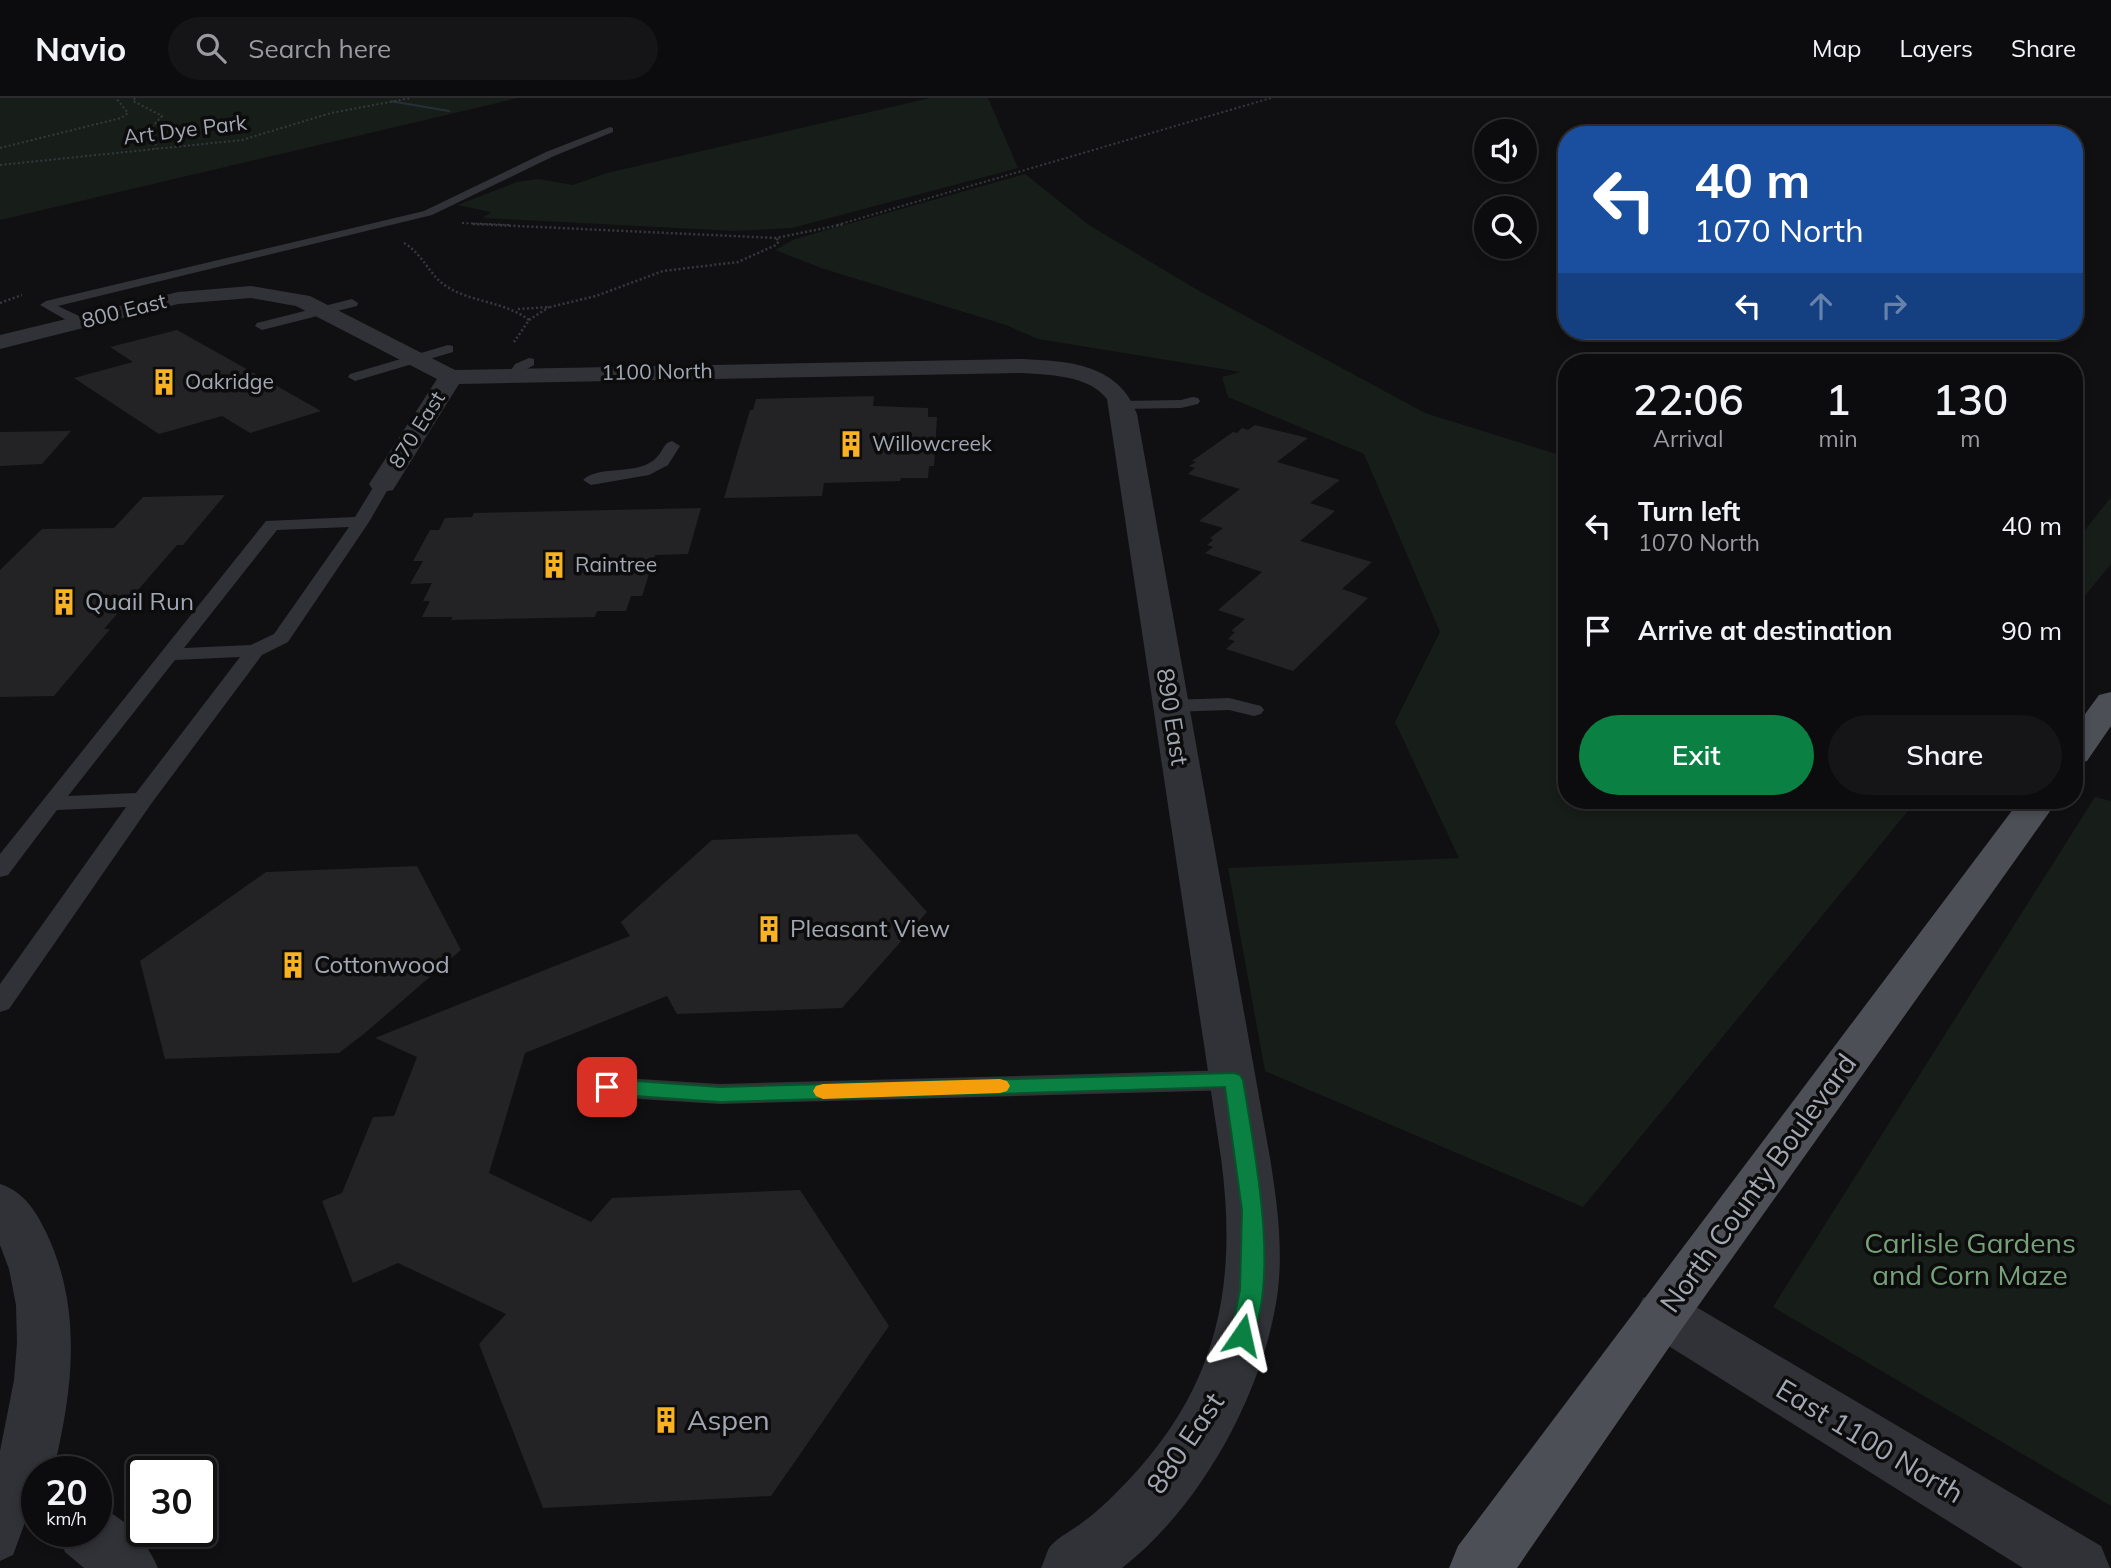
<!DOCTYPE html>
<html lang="en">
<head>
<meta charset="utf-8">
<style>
  :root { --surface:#0c0c0e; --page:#151517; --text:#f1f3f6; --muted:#9a9b9e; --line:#2c2c2e; --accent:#0b8043 }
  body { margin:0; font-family:Mulish,sans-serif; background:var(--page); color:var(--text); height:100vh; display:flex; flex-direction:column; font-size:26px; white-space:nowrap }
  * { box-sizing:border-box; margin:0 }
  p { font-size:23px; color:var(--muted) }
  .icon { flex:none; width:38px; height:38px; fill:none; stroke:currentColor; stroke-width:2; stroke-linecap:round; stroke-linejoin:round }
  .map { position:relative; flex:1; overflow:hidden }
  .panel { position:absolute; left:1558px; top:256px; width:525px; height:455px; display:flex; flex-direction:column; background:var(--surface); border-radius:28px; box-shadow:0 4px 10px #0003,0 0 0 2px var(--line) }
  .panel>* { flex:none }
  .banner { position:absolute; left:1558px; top:28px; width:525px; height:214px; border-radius:28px; box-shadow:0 4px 10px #0003,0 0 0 2px var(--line); background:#1a4fa0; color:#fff; overflow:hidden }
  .controls { position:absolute; left:1474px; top:21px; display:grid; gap:14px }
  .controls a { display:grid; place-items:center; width:63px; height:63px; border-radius:50%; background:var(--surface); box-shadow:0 4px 10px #0003,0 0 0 2px var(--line); font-size:35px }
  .speed { position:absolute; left:21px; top:1358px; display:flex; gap:14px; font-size:35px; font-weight:700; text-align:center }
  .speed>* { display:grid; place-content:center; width:91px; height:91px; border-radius:50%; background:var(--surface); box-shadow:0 4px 10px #0003,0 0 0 2px var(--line); line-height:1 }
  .speed small { font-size:18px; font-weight:400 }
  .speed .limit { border:4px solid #111; border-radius:10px; background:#fff; color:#111 }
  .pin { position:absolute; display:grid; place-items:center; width:60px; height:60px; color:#fff; margin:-30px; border-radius:14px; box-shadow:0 4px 10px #0006 }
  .me { position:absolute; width:77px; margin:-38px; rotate:11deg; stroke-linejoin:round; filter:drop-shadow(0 0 5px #0008) }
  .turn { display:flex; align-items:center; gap:24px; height:147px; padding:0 21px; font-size:32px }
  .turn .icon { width:91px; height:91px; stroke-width:2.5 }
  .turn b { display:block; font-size:49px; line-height:60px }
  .lanes { display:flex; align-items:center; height:66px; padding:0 21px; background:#0003; justify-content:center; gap:35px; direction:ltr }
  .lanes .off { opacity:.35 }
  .eta { display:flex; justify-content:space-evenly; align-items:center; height:119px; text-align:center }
  .eta b { font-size:42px; font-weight:600; line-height:49px }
  .button { display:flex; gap:14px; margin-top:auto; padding:14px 21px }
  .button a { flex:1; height:80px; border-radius:42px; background:var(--accent); color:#fff; font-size:28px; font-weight:600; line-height:80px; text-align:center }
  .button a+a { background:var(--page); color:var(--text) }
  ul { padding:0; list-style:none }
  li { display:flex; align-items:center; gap:21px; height:105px; padding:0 21px }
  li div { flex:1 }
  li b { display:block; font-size:26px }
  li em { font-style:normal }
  header { display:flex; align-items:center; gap:42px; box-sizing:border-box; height:98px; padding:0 35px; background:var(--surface); border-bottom:2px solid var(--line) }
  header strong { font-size:33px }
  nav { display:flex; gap:38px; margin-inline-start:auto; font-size:24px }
  .search { width:490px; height:63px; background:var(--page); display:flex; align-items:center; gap:18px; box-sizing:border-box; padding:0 24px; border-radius:38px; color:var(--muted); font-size:26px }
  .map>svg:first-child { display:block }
  .green { fill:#171d18 }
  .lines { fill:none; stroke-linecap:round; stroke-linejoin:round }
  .stream { fill:#272f36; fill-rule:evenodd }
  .building { fill:#232326 }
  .path-far1 { stroke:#37393e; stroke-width:2; stroke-dasharray:2 2.5; stroke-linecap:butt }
  .path { stroke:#37393e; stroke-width:2.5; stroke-dasharray:2 2.5; stroke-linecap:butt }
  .service { fill:#313237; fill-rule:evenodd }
  .minor { fill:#313237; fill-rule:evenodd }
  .tertiary { fill:#313237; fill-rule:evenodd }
  .primary { fill:#4d4f56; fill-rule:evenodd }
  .route { fill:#0b8043; stroke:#07532c; stroke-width:2 }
  .slow { fill:#f59e0b }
  .labels { text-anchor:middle; stroke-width:7; stroke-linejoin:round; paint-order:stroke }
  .far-street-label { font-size:21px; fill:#a1a7b3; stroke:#0c0c0d }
  .far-poi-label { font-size:21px; fill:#a1a7b3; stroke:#0c0c0d; text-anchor:start }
  .poi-label { font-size:24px; fill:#a1a7b3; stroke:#0c0c0d; text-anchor:start }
  .street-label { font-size:24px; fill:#a1a7b3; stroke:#0c0c0d }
  .near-street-label { font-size:28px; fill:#a1a7b3; stroke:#0c0c0d }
  .near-park-label { font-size:28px; fill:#77a07a; stroke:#0c0c0d }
  .near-poi-label { font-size:28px; fill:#a1a7b3; stroke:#0c0c0d; text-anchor:start }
</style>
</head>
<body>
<header>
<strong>Navio</strong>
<div class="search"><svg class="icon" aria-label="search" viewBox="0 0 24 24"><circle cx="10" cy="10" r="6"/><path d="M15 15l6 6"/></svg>Search here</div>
<nav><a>Map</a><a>Layers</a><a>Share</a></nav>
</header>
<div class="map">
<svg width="2111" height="1470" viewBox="0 0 2111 1470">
  <rect width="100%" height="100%" fill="#101012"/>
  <!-- green -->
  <path class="green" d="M0,0H518L0,122Z
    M930,0H988L1018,70L792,130L735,133L483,120L491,114L457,107L517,84L538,81L573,87L607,75Z
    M1025,76L1089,127L1201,194L1425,315L1566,359V702H1917L1583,1109L1265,973L1228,770L1459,760L1395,624L1440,534L1364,356L1228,299L1222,279L1241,274L1038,241L1006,227L821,170L775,152L795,141Z
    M2111,399V466L2074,511V446Z
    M2095,699L2111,703V1408L1773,1209Z"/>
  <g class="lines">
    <!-- stream -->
    <path class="stream" d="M391,2L449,12L451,13L449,14L389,4Z"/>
  </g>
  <!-- building -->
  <path class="building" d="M177,232L277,288L321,313L250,335L222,318L159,336L74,280L133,264L110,249Z
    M874,298L873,308L928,310V319H937L934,368H929L928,380H901L900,383L824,385L822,398L724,400L750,312H753L756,301Z
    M1255,327L1308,340L1277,364L1340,382L1310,405L1335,413L1300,443L1372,464L1342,491L1368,500L1293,573L1226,551L1235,543L1228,541L1235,534L1231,533L1245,521L1218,512L1262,474L1205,455L1213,449L1207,447L1213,442L1210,440L1223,430L1199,423L1240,391L1188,376L1195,370L1189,368L1196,364L1192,363L1233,334L1237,335L1242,330L1248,332Z
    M71,333L42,366L0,368V334Z
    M225,397L183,447H177L104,531H110L54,598L0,599V472L42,431L114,430L143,399Z
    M701,410L688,456L655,457L642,498H631L626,513H597L595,519L451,522L453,519H422L430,503H423L432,485L410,486L423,463H413L430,432H439L445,420L472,419L474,415Z
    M857,736L927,814L842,910L677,916L667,898L525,955L489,1075L591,1124L612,1100L800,1092L889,1228L771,1398L543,1410L479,1246L506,1216L398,1165L353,1185L322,1103L342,1095L373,1019L394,1018L417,959L375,940L630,838L621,824L712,742Z
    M417,768L461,852L365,935L339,955L165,961L140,863L266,774Z"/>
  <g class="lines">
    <!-- path-far1 -->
    <path class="path-far1" d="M135,0L133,3L162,18L153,28L156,51
      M0,50L121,20L128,15L116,0
      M0,67L242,42L331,15L411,0
      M462,125L510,127
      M837,127L1271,0"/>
    <!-- path -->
    <path class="path" d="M473,126L776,140L845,126
      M404,145C423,156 429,177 446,188C472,205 504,203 529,222L514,244
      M0,205L22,197
      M518,211L550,209L596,198L663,173L738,164L776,147L779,143L776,140
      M529,222L549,209"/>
    <!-- service -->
    <path class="service" d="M610,29L613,30V34L554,58L432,117L58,208L85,221V227H75L40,207L46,203L424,113L546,54Z
      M352,201L358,205L357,208L262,232L255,228L257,225Z
      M448,247L453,248V254L355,283L348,279L350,276Z
      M529,260L534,261V267L525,272L520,280H510L508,277L515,266Z
      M1193,299L1198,300L1200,303L1198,306L1181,310L1121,311L1114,307L1121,303L1181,302Z
      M672,343L680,348L668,367L649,377L591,387L583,382C599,366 639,379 657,359C661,355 663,349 667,345Z
      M383,381L391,386L369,424L288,544L262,557L151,706L9,911L0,914V886L126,709L57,712L8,777L0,779V756L266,423L355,419L377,383ZM349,429L274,536L251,547L184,550L277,432ZM240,559L136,695L68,698L175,562Z
      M1229,600L1261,608L1264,612L1261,616L1254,618L1229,612L1170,614L1163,612L1160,608L1163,604L1170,602Z
      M1234,972L1244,975L1248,982L1244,989L1234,992L720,1006L607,999L597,996L593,989L597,982L607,979L720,986Z
      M19,1375L31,1380L37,1392L13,1457L0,1463V1396L7,1380Z"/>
    <!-- minor -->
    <path class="minor" d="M251,188L310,198L455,272L1022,261C1069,263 1119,266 1137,316L1270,1060C1277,1103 1283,1148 1278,1192C1265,1292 1202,1408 1122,1470H1041C1044,1464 1046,1456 1049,1450C1056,1440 1073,1432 1083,1424C1094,1416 1105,1406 1115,1396C1215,1298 1239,1195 1221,1060L1107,301C1088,277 1050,277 1022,275L459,286L393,392L383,394L373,392L369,386L437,281L296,208L251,200L178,206L0,251V237L178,194Z
      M0,1086C24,1094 35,1112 46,1134C83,1211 73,1293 53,1374H37V1413L19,1420L0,1413V1353L14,1282L17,1245L16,1207L9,1171L0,1147Z
      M96,1408C125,1419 146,1442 158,1470H84L65,1454L56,1433H96Z"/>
    <!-- tertiary -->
    <path class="tertiary" d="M1662,1193L1681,1200L2101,1448L2110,1470H2023L1643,1232L1635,1216L1643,1200Z"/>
    <!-- primary -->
    <path class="primary" d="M2111,594V628L2087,663L2074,666V631L2099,597Z
      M2020,702H2058L1681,1232L1517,1470H1449L1458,1448Z"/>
  </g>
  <!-- route -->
  <path class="route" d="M1234,975L1240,977L1243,982C1254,1051 1281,1180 1250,1244L1242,1247L1235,1244L1231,1237L1240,1192L1242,1112L1225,989L720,1004L607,996L600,994L597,989L600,984L607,981L720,989Z"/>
  <!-- slow -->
  <path class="slow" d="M1000,981L1007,983L1010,988L1007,993L1000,995L823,1001L816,998L813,993L816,988L823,986Z"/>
  <!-- icons -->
  <defs>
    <symbol id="building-bare" viewBox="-9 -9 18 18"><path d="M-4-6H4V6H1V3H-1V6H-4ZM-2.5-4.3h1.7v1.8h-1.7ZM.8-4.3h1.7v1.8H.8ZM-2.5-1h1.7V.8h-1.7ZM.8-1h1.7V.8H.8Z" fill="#f8b222" stroke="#0c0c0d" stroke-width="2.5" paint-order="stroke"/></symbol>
  </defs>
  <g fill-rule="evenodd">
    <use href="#building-bare" x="145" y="265" width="38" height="38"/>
    <use href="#building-bare" x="832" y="327" width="38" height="38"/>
    <use href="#building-bare" x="535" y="448" width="38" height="38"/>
    <use href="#building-bare" x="45" y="485" width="38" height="38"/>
    <use href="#building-bare" x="750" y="812" width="38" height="38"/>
    <use href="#building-bare" x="274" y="848" width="38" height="38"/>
    <use href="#building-bare" x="647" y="1303" width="38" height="38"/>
  </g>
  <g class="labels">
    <!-- far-street labels -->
    <g class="far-street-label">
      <text transform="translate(185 32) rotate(-7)" y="7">Art Dye Park</text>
      <text transform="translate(124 213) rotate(-14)" y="7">800 East</text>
      <text transform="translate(657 274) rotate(-1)" y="7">1100 North</text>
      <text transform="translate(417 332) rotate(-58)" y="7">870 East</text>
    </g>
    <!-- far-poi labels -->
    <g class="far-poi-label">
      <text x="185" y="291">Oakridge</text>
      <text x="872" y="353">Willowcreek</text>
      <text x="575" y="474">Raintree</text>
    </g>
    <!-- poi labels -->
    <g class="poi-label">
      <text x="85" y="512">Quail Run</text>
      <text x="790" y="839">Pleasant View</text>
      <text x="314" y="875">Cottonwood</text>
    </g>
    <!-- street labels -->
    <g class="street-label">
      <text transform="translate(1172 619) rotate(81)" y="8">890 East</text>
    </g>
    <!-- near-street labels -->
    <g class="near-street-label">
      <text transform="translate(1758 1085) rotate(-54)" y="10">North County Boulevard</text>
      <text transform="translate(1870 1343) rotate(31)" y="10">East 1100 North</text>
      <text transform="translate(1185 1345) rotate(-56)" y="10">880 East</text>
    </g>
    <!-- near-park labels -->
    <g class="near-park-label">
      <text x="1970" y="1155">Carlisle Gardens<tspan x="1970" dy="32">and Corn Maze</tspan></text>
    </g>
    <!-- near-poi labels -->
    <g class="near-poi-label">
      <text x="687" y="1332">Aspen</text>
    </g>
  </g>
</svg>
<div class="controls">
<a><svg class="icon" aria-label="sound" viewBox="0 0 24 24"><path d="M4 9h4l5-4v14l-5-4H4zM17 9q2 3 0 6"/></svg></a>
<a><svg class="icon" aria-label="search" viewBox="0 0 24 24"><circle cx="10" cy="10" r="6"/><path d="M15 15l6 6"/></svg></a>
</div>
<div class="speed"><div>20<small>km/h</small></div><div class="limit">30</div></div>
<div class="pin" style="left:607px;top:989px;background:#d93025"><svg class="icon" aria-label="arrive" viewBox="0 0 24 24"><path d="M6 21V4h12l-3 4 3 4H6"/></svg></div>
<svg class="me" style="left:1242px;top:1237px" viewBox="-20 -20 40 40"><path d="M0-17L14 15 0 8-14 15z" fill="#0b8043" stroke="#fff" stroke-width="4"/></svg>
<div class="banner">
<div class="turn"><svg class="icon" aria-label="left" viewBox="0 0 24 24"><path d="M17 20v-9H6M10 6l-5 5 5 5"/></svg><div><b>40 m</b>1070 North</div></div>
<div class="lanes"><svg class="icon" aria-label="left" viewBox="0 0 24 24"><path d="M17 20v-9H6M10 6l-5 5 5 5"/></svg><svg class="icon off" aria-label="ahead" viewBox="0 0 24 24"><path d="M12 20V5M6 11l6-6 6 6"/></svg><svg class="icon off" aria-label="right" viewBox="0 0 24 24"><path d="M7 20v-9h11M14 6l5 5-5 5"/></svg></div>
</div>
<section class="panel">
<div class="eta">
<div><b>22:06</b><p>Arrival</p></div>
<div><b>1</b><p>min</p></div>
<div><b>130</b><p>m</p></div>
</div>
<ul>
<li><svg class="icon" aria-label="left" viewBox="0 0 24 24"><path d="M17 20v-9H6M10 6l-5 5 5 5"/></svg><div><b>Turn left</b><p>1070 North</p></div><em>40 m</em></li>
<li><svg class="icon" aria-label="arrive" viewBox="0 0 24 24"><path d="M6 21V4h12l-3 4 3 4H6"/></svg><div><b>Arrive at destination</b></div><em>90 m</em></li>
</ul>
<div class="button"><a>Exit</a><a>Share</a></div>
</section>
</div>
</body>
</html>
